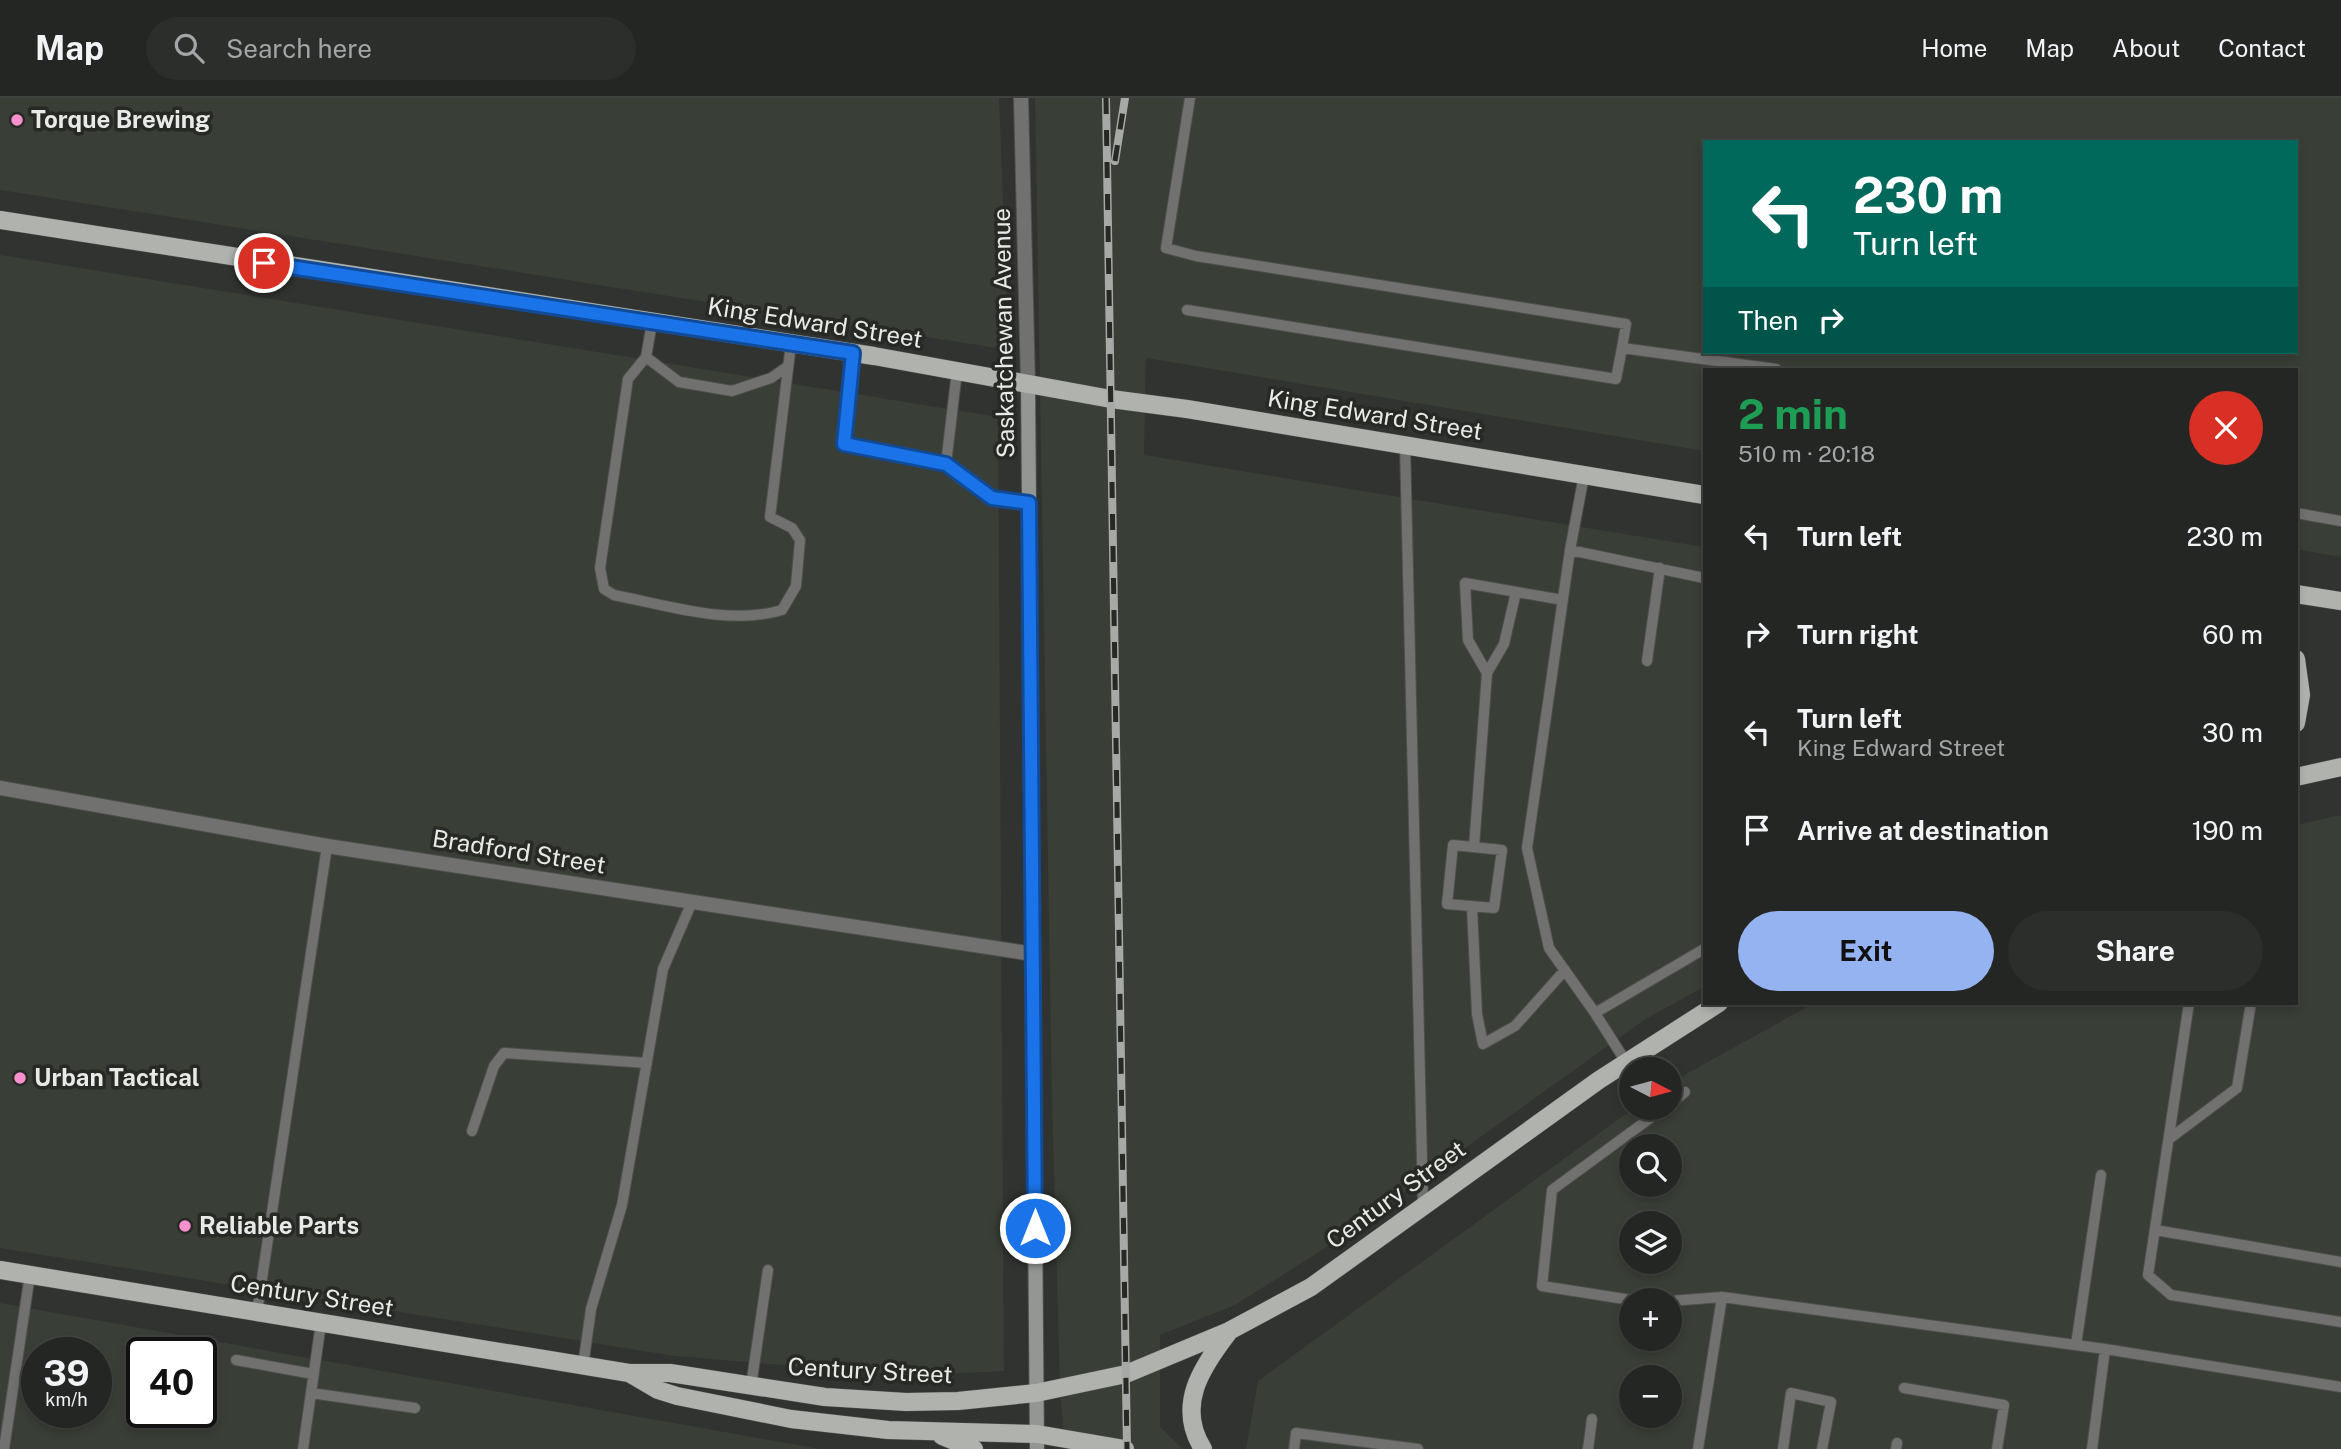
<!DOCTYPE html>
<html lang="en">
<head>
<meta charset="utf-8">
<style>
  :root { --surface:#242623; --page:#2c2e2b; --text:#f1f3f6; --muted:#a3a5a6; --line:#414341; --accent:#95b2f1 }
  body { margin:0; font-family:"Public Sans",sans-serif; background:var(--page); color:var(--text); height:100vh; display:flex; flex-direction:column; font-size:26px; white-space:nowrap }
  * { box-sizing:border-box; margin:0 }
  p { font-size:23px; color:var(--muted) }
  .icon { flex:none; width:38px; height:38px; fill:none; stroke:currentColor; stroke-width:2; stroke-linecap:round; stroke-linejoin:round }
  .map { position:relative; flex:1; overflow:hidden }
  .side { position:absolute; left:1703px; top:270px; width:595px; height:637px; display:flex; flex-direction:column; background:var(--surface); border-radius:0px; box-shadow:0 4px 10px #0003,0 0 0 2px var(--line) }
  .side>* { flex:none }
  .guide { position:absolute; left:1703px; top:42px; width:595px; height:214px; border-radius:0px; box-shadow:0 4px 10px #0003,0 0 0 2px var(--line); background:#00695c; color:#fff; overflow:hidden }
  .needle { width:46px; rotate:96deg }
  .fabs { position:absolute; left:1619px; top:959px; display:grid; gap:14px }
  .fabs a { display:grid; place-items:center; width:63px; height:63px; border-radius:50%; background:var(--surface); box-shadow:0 4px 10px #0003,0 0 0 2px var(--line); font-size:35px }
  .speed { position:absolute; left:21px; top:1239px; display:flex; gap:14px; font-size:35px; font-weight:700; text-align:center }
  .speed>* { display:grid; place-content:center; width:91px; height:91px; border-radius:50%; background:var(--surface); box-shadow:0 4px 10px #0003,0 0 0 2px var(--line); line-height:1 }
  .speed small { font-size:18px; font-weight:400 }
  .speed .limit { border:4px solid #111; border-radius:10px; background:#fff; color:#111 }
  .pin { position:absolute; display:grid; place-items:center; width:60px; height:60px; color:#fff; margin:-30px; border:4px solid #fff; border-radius:50%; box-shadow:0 2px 7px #0007 }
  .me { position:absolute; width:77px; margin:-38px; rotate:0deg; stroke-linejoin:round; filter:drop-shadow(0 0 5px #0008) }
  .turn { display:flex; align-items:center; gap:24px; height:147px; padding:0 35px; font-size:32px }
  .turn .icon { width:91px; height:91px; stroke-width:2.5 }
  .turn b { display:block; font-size:49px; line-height:60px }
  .then { display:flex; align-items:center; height:66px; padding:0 35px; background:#0003; gap:14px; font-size:26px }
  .round { display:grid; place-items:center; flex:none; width:74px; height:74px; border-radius:37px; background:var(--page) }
  .head { display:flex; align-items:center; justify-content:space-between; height:119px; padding:0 35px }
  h1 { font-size:42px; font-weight:700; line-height:52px; color:#1e9e55 }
  .primary-button { display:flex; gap:14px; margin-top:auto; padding:14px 35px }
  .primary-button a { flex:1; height:80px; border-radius:42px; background:var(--accent); color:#111; font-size:28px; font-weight:700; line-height:80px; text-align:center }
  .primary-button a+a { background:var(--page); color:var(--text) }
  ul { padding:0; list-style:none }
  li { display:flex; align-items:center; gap:21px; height:98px; padding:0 35px }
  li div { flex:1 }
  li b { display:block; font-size:26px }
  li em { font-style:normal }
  header { display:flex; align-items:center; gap:42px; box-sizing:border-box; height:98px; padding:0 35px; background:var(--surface); border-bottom:2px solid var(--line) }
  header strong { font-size:33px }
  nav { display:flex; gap:38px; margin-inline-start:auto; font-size:24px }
  .search { width:490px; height:63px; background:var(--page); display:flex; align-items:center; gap:18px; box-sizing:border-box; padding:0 24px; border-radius:38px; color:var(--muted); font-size:26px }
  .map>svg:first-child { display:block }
  .built { fill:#393e36; fill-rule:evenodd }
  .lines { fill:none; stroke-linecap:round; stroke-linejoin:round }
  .lane-casing { stroke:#4d504c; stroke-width:12 }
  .street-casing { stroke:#4d504c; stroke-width:16 }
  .secondary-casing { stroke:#4d504c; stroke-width:16 }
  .primary-casing { stroke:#4d504c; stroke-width:19 }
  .lane { stroke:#717270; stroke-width:10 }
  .street { stroke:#717270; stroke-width:14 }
  .secondary { stroke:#949693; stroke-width:14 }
  .primary { stroke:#afb2ad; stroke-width:18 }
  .rail-casing { stroke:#a7a9a6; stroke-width:8 }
  .rail { stroke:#272925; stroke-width:5; stroke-dasharray:16; stroke-linecap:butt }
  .route-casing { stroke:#114b97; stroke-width:18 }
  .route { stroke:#1a73e8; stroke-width:12 }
  .poi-dot { fill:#f790cd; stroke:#272925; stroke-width:2.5 }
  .labels { text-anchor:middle; stroke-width:7; stroke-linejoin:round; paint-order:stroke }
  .poi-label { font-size:24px; font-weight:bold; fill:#e8eae7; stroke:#272925; text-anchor:start }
  .street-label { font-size:24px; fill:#e8eae7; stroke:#272925 }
</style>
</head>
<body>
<header>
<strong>Map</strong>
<div class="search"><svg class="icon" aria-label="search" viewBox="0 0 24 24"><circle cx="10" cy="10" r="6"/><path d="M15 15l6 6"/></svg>Search here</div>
<nav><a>Home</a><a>Map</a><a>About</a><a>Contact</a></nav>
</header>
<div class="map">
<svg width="2341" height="1351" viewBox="0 0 2341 1351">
  <rect width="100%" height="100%" fill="#30332f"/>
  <!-- built -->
  <path class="built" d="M0,0H999L1009,252L0,92Z
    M1035,0H2341V459L2296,451V271H1704V353L1146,260L1144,357L1704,449V889L1644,922L1327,1149L1235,1207L1160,1237V1329L1183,1351H1065L1060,1292L1052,1004ZM1704,44H2296V254H1704Z
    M0,157L998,319L1004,1273L910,1278L675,1258L0,1150Z
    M2341,717V1351H1246L1258,1283L1634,1010H1670V985L1814,905H2296V727ZM1631,1048H1670V1087H1631ZM1631,1125H1670V1164H1631ZM1631,1202H1670V1241H1631ZM1631,1279H1670V1318H1631Z
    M0,1205L820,1351H0ZM37,1255H96V1314H37ZM142,1255H201V1314H142Z"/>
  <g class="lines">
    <defs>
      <path id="lane" d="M1190,0L1166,150L1196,158L1626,226L1622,250L1776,271
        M1187,212L1616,281L1622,250
        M652,225L646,259L628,281L600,470L604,491L614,497C666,507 730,528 782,512L796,488L800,442L792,430L770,419L791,246
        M853,255L844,346L946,366L957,273
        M646,259L679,284L732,293L771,280L787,269
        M1405,347L1423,1107
        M946,366L992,400L1029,405
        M1584,377L1570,452L1704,480
        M2296,415L2341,423
        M1570,452L1527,750L1549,850L1595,915
        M1647,563L1660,470
        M1487,575L1468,542L1465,485L1563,502
        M1453,747L1502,752L1494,810L1447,806Z
        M1474,749L1487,575L1504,546L1516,494
        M1472,810L1477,916L1483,946L1515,928L1565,872
        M2189,905L2148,1177L2171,1197L2341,1224
        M1626,964L1595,915L1704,851
        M1670,1006L1685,994
        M472,1033L494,968L504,955L647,965
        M2169,1041L2237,990L2251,905
        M2155,1132L2341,1164
        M1631,1202L1542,1188L1552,1092L1664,1010
        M1670,1203L1722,1199L2105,1251L2341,1289
        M257,1214L327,748
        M2076,1247L2101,1077
        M236,1262L313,1276
        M583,1268L591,1211L622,1107L663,871L692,804
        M751,1288L768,1172
        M1904,1290L2004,1307L1997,1351
        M311,1295L415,1310
        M4,1351L30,1176
        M303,1351L321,1225
        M1294,1351L1296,1335L1418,1351
        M1588,1351L1592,1321
        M1698,1351L1722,1199
        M1783,1351L1791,1295L1831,1304L1822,1351
        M1896,1351L1897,1345
        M2092,1351L2105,1251"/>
      <path id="street" d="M1021,0L1028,286
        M0,690L327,748L1033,856"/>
      <path id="secondary" d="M1028,286L1037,1351"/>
      <path id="primary" d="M0,122L874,258L1111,301L1187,311L1704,397
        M2296,496L2341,503
        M2296,561L2301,597L2296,625
        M2296,679L2341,669
        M0,1172L629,1275H670L825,1299L906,1304L958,1303L1036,1295L1126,1276L1229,1233L1311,1189L1599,982L1719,905
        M629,1275L658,1292L677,1298L791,1321L888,1332L1037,1336L1125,1351
        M942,1338L974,1351
        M1203,1351C1176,1308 1201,1270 1228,1235"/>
    </defs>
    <!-- lane casing -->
    <use href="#lane" class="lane-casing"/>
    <!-- street casing -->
    <use href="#street" class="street-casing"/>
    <!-- secondary casing -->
    <use href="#secondary" class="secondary-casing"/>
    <!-- primary casing -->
    <use href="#primary" class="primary-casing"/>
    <!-- lane -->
    <use href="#lane" class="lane"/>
    <!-- street -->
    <use href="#street" class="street"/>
    <!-- secondary -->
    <use href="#secondary" class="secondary"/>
    <!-- primary -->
    <use href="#primary" class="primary"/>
    <defs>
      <path id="rail" d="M1106,0L1127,1351
        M1115,63L1125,0"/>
    </defs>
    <!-- rail casing -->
    <use href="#rail" class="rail-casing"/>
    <!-- rail -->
    <use href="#rail" class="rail"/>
  </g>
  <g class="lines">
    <defs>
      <path id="route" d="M264,165L853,255L844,346L946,366L992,400L1029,405L1035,1130"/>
    </defs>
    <!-- route casing -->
    <use href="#route" class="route-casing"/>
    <!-- route -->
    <use href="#route" class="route"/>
  </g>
  <!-- markers -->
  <g class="poi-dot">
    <circle cx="17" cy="22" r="7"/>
    <circle cx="20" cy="980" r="7"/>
    <circle cx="185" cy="1128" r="7"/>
  </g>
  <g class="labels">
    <!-- poi labels -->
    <g class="poi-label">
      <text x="31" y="30">Torque Brewing</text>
      <text x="34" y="988">Urban Tactical</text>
      <text x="199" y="1136">Reliable Parts</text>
    </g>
    <!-- street labels -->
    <g class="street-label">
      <text transform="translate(815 225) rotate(9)" y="8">King Edward Street</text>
      <text transform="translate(1004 235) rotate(-91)" y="8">Saskatchewan Avenue</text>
      <text transform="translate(1375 317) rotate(9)" y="8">King Edward Street</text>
      <text transform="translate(519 754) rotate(9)" y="8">Bradford Street</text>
      <text transform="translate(1396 1097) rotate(-36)" y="8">Century Street</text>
      <text transform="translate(312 1198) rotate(9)" y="8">Century Street</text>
      <text transform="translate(870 1273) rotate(3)" y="8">Century Street</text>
    </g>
  </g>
</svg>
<div class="fabs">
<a><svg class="needle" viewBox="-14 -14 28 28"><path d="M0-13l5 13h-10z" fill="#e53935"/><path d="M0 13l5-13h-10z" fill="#a3a5a6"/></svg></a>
<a><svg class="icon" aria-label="search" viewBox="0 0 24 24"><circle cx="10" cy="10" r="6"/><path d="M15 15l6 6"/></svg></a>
<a><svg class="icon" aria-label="layers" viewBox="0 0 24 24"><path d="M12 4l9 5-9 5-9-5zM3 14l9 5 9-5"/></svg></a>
<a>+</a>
<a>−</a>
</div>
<div class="speed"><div>39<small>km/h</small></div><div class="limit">40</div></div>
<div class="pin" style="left:264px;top:165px;background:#d93025"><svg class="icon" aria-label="arrive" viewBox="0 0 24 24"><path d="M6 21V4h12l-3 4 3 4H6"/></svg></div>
<svg class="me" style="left:1035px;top:1130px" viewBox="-20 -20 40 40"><circle r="17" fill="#1a73e8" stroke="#fff" stroke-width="3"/><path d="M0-11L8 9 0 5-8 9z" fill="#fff"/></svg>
<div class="guide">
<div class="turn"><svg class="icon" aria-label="left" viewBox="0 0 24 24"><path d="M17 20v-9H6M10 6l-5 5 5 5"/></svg><div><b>230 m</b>Turn left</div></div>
<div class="then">Then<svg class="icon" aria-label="right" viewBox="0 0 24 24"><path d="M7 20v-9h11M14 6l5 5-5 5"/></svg></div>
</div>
<section class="side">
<div class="head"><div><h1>2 min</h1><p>510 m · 20:18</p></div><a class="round" style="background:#d93025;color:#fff"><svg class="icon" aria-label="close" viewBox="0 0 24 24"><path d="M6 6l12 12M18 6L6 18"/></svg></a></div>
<ul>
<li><svg class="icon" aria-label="left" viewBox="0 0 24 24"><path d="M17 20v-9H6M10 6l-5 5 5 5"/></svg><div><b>Turn left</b></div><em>230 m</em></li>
<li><svg class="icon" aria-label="right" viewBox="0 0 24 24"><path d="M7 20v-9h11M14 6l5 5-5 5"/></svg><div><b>Turn right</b></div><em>60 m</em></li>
<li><svg class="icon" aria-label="left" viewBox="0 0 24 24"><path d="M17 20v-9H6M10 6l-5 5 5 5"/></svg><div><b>Turn left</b><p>King Edward Street</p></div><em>30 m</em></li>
<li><svg class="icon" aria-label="arrive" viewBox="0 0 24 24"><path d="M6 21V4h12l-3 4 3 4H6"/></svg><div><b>Arrive at destination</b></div><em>190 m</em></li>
</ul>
<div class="primary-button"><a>Exit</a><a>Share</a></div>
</section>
</div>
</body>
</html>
